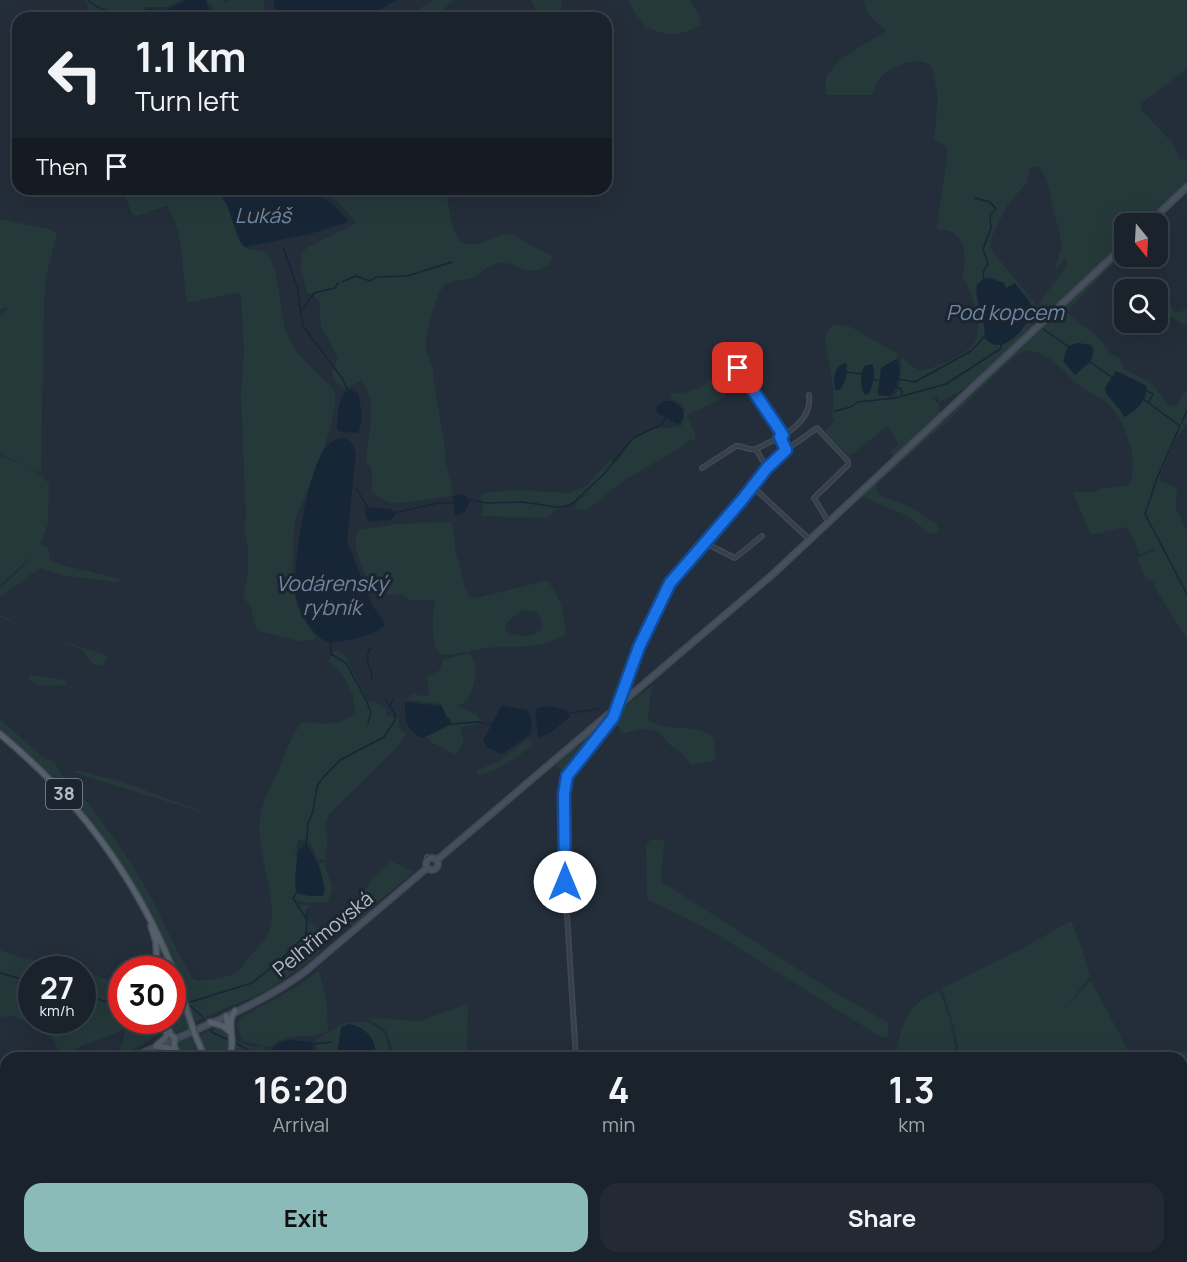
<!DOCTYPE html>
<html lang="en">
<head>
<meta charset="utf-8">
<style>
  :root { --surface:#1a222c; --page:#232a34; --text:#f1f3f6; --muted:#9fa4a9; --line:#383f48; --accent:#8bbbb9 }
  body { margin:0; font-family:Manrope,sans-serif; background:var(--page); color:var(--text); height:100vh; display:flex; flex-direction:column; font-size:22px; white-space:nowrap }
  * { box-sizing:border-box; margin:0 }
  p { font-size:20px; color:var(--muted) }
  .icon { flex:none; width:33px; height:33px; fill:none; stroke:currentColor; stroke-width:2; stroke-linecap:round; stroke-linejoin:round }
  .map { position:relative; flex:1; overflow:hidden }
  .details { position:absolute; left:0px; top:1052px; width:1188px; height:212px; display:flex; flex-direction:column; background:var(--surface); border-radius:18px 18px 0 0; box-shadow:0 6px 24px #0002,0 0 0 2px var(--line) }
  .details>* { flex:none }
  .top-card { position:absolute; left:12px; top:12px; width:600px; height:183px; border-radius:18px; box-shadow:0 6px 24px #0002,0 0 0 2px var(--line); background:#1a222c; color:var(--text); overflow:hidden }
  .needle { width:39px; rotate:162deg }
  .tools { position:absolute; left:1114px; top:213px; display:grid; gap:12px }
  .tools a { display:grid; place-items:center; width:54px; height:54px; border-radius:12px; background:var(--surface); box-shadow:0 6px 24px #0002,0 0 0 2px var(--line); font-size:30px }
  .speed { position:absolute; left:18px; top:956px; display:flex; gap:12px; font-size:30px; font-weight:700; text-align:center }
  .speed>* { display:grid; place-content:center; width:78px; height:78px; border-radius:50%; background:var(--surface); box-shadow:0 6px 24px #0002,0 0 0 2px var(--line); line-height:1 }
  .speed small { font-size:15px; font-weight:400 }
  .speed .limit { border:9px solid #d22; background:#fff; color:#111 }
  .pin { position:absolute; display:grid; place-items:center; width:51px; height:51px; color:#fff; margin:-26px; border-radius:12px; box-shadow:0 3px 9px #0006 }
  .me { position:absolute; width:66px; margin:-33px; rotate:0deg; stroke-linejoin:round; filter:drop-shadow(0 0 4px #0008) }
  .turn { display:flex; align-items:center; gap:21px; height:126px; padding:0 24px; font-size:27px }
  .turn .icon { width:78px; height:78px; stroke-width:2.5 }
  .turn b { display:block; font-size:42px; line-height:51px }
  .then { display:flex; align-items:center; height:57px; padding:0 24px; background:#0003; gap:12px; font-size:22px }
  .eta { display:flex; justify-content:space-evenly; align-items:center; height:102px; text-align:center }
  .eta b { font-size:36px; font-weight:700; line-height:42px }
  .primary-button { display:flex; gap:12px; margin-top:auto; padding:12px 24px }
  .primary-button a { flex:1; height:69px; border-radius:18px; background:var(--accent); color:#111; font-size:24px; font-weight:700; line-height:69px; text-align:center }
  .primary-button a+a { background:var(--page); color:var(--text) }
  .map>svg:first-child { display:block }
  .green { fill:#25393b; fill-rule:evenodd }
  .water { fill:#172637 }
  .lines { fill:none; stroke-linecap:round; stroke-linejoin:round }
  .stream { stroke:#172637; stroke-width:1.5 }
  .primary-tunnel { stroke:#38434f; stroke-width:5; stroke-dasharray:5 2.5; stroke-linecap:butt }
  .street-casing { stroke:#404953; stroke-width:6 }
  .secondary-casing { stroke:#404953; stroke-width:8 }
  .primary-casing { stroke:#404953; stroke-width:8 }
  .street { stroke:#37404a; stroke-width:3 }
  .secondary { stroke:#454f5d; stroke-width:4.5 }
  .primary { stroke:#555f6a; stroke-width:5 }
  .primary-bridge-casing { stroke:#404953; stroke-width:8; stroke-linecap:butt }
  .primary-bridge { stroke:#555f6a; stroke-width:5 }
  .route-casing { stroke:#114b97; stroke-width:15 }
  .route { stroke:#1a73e8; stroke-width:10 }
  .labels { text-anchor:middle; stroke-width:6; stroke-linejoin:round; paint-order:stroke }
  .shield { fill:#1c252f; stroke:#858e99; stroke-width:1.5 }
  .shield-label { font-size:18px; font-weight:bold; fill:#b2bbc6 }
  .street-label { font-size:20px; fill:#b2bbc6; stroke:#1c252f }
  .water-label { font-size:21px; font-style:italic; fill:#6d86a3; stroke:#1c252f }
</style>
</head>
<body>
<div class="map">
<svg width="1187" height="1262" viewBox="0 0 1187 1262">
  <rect width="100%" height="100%" fill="#232e3a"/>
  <!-- green -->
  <path class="green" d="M84,0H180L168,7H145L141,18H85L88,7Z
    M206,0H225L222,4L231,0H263L268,18H210L214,9Z
    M434,0H454L444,9L453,18H403Z
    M531,0H562C562,15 554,18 540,18Z
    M627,0H689L698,13L701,24C683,36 667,38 648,27L646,29Z
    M863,0H1187V69L1142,103L1140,108L1175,146L1179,158L1182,160L1187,159V184L1145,223L1125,224V242L968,386L942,401H939L937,397L931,398L939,404L940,412L894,457L891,452L899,444L887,426L850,456L825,432L834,420L832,418C835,402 833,382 830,366C827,352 819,332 836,324L851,327L898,354L896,359L881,368L880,380L877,391L879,395L888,396V399L893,398C902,387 901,371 901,357C907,362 912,368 920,370C931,371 963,355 971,347C976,343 977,336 978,330C981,312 971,297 966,281L962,277C967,264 967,240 952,232C948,230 942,229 938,229L937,227L948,150L946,146L934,140L938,98L932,67C921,55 894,65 884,74C878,79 875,88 872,95H826V76L842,58L886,31L868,14ZM1036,166L1042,171L1046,178L1061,240L1062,247L1054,271L1065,259L1068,264L1037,306L993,252L991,247L992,236L1008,204L1026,184L1030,168ZM984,279L1002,282L1007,289L1015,283C1019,290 1027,295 1030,303C1037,319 1015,338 1002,344L986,340L984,335L985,330L976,293L980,281Z
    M123,189H216C219,194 224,199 227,204C233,215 233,232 241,243C249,255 265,245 271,259C282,286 278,316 290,341C300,359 319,374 333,389C338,400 334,410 332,420C325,453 309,484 297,515C293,526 294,540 293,552C291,588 292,608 316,637L315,640L298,641L259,631L255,626L251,608L243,596L248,575V547L244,530L246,517L241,395L244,351L241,295L238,292L188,303C180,272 186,233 167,206L137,216L132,214Z
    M319,189H445C449,203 450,222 456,235C467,257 493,234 508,234C517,235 525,242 533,246C540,251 547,251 553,257L549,265C523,280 518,260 497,263C488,265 482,272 474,277C464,282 452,278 444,286C436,293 425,336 426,347C427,356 433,364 433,373C436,400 442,427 446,454L445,458L453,494L451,496L409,502L390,503L372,492V469L366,461C367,434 380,404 361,381L344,389L335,381L332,373L338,357L321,327L319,300L307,292L301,268L302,252L308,247L355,224V221L337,201Z
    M0,219L47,229L57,233L46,276L44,300L41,473L0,454V316L8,309L4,308L0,310Z
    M1125,248V254L1108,268L1067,312C1075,321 1085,326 1094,334C1104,342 1107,354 1119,358L1124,369L1150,382L1170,406H1176L1187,389V423L1174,442L1159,479L1160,481L1177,488L1176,509L1187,530V639L1155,588L1154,582L1146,579L1137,558L1155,550L1153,548L1140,555L1129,530L1124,527L1091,535L1073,492H1094L1102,488L1127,486C1143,470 1125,422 1112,408C1103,397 1088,393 1077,384C1062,370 1038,339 1015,356L951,418L877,484L876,490C883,501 896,500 906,505C917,510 924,518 936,522L939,532L932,534C922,529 916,521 905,515C893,508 878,506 866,497L863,498L862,494ZM1078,343L1088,346L1074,375L1064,356L1068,346ZM1116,371L1145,385L1147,391L1139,406L1123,416L1120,407L1105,393L1107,383L1112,380Z
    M1155,282L1165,292L1173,310L1177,312L1187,310V327L1158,308V290L1145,289L1150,284Z
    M718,374C727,378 726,388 725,397L687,415L696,436L694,440L688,441L683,446L623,481L592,506L586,510L575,509L577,502L592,490L569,504L557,509L547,518L483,516V506L480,495L485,493L515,490L569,493L587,485L611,459L616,463C629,442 637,430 664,428C671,427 675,429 682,425L685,409L680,403L671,399V395L674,393H683L699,388Z
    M0,456C16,462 39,469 49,484L48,524L40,544L48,547L50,560L58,564L120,579L117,582L66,576L40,568L0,597V587L14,576L35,553L0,585Z
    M449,522L452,523L456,553L466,591L470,597L477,598L544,581L549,582L561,603L566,633L564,635C540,651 514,645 487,648C471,650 456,656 440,654C433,646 432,625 433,615C434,608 436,606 435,600H409L404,595L380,594L374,590C366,573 349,549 358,530L399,524ZM522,610L537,612C556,636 520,642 506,631L505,624Z
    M0,615L39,633L105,655L107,656L106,662L100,666C90,664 88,658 83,650L0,617Z
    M339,651L344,655L368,701L382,705L387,709L386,715L399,719L398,727L406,735L394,750L329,814L325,825L328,836L325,859H317L308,839L298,840L295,855L297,856L296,893L325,892L319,864L324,862L332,887L328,902L308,903L295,900L301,905H310L306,919L329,936L316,956L269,990L196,1021C189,1011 188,995 183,983C176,965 167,947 158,929C120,851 66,787 0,732V719L45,759L55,761C60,779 78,790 89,804C112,836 135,866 153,901C166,927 178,954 193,979C203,983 219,978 229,976C241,973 241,967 248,958C255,950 263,944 268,934C282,905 255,854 260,817C263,800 271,786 278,771C286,753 290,738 302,722C319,723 342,728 355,712C356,696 343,669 328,662L334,652Z
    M469,653C480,663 475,694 464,703L456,705L476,714L482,723L462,727L461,732L464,739L458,752L454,754L431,742L426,737L450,725L441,704L407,700L412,694L424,696L429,694L427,677L440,670L443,660Z
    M31,675L64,680L66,682V685C52,685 37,689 28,677Z
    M654,685L651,690L648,720C667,733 695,722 714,738L715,758L712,761L691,765L683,754L671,746L658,731L641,729L622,734L618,726H608L618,710Z
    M612,715L566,772L556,767L557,764Z
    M532,740V745C518,757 498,771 479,775L475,771L498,762L524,742Z
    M72,771H81L125,783L220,818L78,774Z
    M651,838L652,840H662L665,844L661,868L662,882L840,996L887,1022L889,1030L887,1037H881L710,930L647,899L646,847Z
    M391,861L414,872L385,896L353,926L343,918L372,880Z
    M1071,921L1082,948L1090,976L1063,1011L1085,986L1091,981L1128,1050L1126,1058L960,1057L954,1027L942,988L1021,949Z
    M0,950L26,959L50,962L75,969H32V1020H82L83,971L121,984L122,1020H154L160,1034L120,1057H118L126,1029L61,1054C49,1031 43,1024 17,1019L15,1016L0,1017Z
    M319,970L327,1005L328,1031C312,1038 297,1034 281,1040C274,1043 272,1048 264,1046L267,1052L265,1057L231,1058L237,1041L252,1047L264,1046L243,1041L237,1025L240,1018L298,986Z
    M173,973L190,1027L173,1035L166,1020H172Z
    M939,991L949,1016L957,1057H896C901,1025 905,1005 939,991Z
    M468,1004L467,1057H409L393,1053C388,1031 387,1028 366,1018L420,1021Z
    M367,1022C387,1031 387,1036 389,1057H376C375,1039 367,1028 349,1024L338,1043L337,1057C321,1057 317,1055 315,1040L325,1035L343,1023Z
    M219,1027L228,1034L229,1047L225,1057L222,1055V1057H207L201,1046L199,1036Z
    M192,1035L197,1057H181L176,1045L178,1041Z
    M1187,1051V1113L1182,1110L1187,1115V1124L1182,1120V1058L1137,1057Z
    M1182,1153L1187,1162V1257H1133H1182Z"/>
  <!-- water -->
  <path class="water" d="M186,0H205L210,12L205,18H156L159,14Z
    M273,0H396L375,13L349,18H277Z
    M216,189H314C323,200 340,207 347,221L346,223L313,233L245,247L240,241L227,205Z
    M990,278L1004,283L1006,288L1015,283C1019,291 1029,297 1031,306C1034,319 1011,347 997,345C992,345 988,341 985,338C984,335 985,332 985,329C984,315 974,297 977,284L984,279Z
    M1078,343L1091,345L1094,351L1090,362L1075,375L1063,361L1068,346Z
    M897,359C902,370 898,383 893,393L888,396L878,395L881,368Z
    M846,363C848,371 846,384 839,390H835C833,379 833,366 846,363Z
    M872,364C877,372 873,385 869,393L866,395L864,394C860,385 860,375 864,366Z
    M1116,371L1147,386C1147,400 1136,412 1124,417C1120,406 1108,400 1105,388Z
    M351,389L358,393C361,406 364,421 358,433L342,432L337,429C338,417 337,393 351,389Z
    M664,401H672L682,408L684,416L680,423L677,424L657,413L656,408Z
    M340,438H346L352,443L356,453L347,541L372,605L385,624C378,636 344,641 330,643C314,638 299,613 296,596C291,568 308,470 325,448C329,443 334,440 340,438Z
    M456,494L465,495L470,501L465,512L455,516L453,497Z
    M366,507L391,509L395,515L390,520L368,522L365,513Z
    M405,702L442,706L446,716L451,720V724L423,738C405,731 405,719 405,702Z
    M502,705L527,710C532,717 533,727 530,735L502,754L488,748L483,741Z
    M549,706L567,710L570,717L550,733L538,738L535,711L537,708Z
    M306,845C316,854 328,885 323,896H309L296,893L295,877L298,850Z
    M349,1024C367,1028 376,1039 376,1057H337L341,1027Z
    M290,1040L311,1042C314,1047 314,1054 309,1057H270C271,1046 279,1042 290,1040Z"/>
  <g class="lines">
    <!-- stream -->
    <path class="stream" d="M88,0C104,16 130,14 151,9L159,14
      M975,198L990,202L996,209L990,215L991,228L983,249L988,264L983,272L984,279
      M283,247L297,287L303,326L342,378L347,389
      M342,282L356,276L370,281L376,277L407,276L452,262
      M300,313L314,293L335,288L338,283
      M1028,320L1036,324
      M1043,329L1069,347
      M1090,362L1113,378
      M846,372L862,374
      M898,379L915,382L971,351L984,337
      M871,380H882
      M896,387L901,389L902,394
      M1147,391L1153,394L1149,402
      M1142,398L1180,426L1157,478L1145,514L1187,594
      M835,411L851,407L858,402L895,398L946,384L1000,349L1002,344
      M1181,424L1187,411
      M356,488L368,508
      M469,499L486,503L523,502L556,507H563L572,504L604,474L633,438L662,424L665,418
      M393,513L439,503H453
      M331,641V654L346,663L366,700L371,712L368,723
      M371,648C362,658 373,669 372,681
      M390,706L393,699
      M570,713L598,709
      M451,724L478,722L491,725
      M306,846L308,824L313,811L317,786L321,780L340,760L384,737L395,720V714L385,699
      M306,917L308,909
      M0,973L32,982
      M82,995L122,1006
      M187,1003L252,983L278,962L306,935L307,920L293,898L297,892
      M188,1004L203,1017
      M172,1006L182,1004
      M211,1030L213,1033L231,1041
      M235,1043L260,1056L270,1057
      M313,1044L332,1042
      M376,1056L384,1058
      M1182,1110L1187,1113"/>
    <!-- primary-tunnel -->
    <path class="primary-tunnel" d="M205,1262V1257"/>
    <defs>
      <path id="street" d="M738,368L782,434
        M779,437L786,450
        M756,449L767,468
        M702,468L736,446C743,445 748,451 756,449C779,437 813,425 809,395
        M753,487L809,539
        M705,543L735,558L762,536
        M427,857L428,859
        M576,1058L565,882L564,794L567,776L613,718L639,647L671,583L742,500L767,468L786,450L817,428L848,461V465L814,498L829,523
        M385,1257L389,1262
        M420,1257L424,1262
        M466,1257L467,1262
        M67,1259L175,1258
        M43,1262L44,1257
        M213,1262V1258L324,1262L330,1259
        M340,1262L345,1257
        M555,1262L556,1257"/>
      <path id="secondary" d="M1148,224L1187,187
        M426 864a6 6 0 1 1 12 0a6 6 0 1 1-12 0Z
        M437,860L772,575L1125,245
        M131,1058C188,1032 258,1008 307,970L427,868
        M0,1117L6,1114
        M0,1135L6,1146
        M328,1257L333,1262
        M1111,1257L1152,1262L1187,1261"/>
      <path id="primary" d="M0,734C82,802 142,886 179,985
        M151,926L156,942L157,969
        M226,1016L229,1031
        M164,1020L171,1035L175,1038L174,1045L179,1058
        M210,1022L223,1026L228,1030
        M194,1032L205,1058
        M156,1046L169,1048L176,1054
        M156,1046L166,1037L167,1029
        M229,1058C237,1040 225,1023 235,1011"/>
    </defs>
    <!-- street casing -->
    <use href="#street" class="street-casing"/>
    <!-- secondary casing -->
    <use href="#secondary" class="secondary-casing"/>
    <!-- primary casing -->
    <use href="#primary" class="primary-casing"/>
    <!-- street -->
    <use href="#street" class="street"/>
    <!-- secondary -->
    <use href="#secondary" class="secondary"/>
    <!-- primary -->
    <use href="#primary" class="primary"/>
    <defs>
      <path id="primary-bridge" d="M179,985L194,1032"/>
    </defs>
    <!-- primary-bridge casing -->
    <use href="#primary-bridge" class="primary-bridge-casing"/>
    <!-- primary-bridge -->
    <use href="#primary-bridge" class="primary-bridge"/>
  </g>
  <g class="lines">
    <defs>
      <path id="route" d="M565,882L564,794L567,776L613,718L639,647L670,583L742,500L767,468L786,450L780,437L783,435L738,368"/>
    </defs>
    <!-- route casing -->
    <use href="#route" class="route-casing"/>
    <!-- route -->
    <use href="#route" class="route"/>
  </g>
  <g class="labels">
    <!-- shield labels -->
    <rect class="shield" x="46" y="779" width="36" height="30" rx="4.5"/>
    <g class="shield-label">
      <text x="64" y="800">38</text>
    </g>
    <!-- street labels -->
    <g class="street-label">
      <text transform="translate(323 934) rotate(-39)" y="7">Pelhřimovská</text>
    </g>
    <!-- water labels -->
    <g class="water-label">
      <text x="263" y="223">Lukáš</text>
      <text x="1005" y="320">Pod kopcem</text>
      <text x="332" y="591">Vodárenský<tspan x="332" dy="24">rybník</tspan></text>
    </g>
  </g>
</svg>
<div class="tools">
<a><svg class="needle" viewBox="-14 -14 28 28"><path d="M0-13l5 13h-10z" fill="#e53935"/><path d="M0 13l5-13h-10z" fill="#9fa4a9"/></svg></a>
<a><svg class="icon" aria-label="search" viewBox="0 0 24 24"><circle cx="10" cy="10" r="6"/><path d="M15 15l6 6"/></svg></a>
</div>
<div class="speed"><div>27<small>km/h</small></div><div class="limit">30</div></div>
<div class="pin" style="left:738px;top:368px;background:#d93025"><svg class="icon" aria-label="arrive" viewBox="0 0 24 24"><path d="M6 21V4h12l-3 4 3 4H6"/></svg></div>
<svg class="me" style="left:565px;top:882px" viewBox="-20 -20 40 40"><circle r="19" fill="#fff"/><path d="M0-13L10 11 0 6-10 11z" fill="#1a73e8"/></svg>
<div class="top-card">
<div class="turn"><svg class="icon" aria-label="left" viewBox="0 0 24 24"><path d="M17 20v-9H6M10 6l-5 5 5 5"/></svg><div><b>1.1 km</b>Turn left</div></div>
<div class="then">Then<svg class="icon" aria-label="arrive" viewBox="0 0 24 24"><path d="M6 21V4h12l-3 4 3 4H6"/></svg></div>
</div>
<section class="details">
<div class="eta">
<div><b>16:20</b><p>Arrival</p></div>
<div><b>4</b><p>min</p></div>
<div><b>1.3</b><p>km</p></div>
</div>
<div class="primary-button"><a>Exit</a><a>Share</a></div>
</section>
</div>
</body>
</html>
